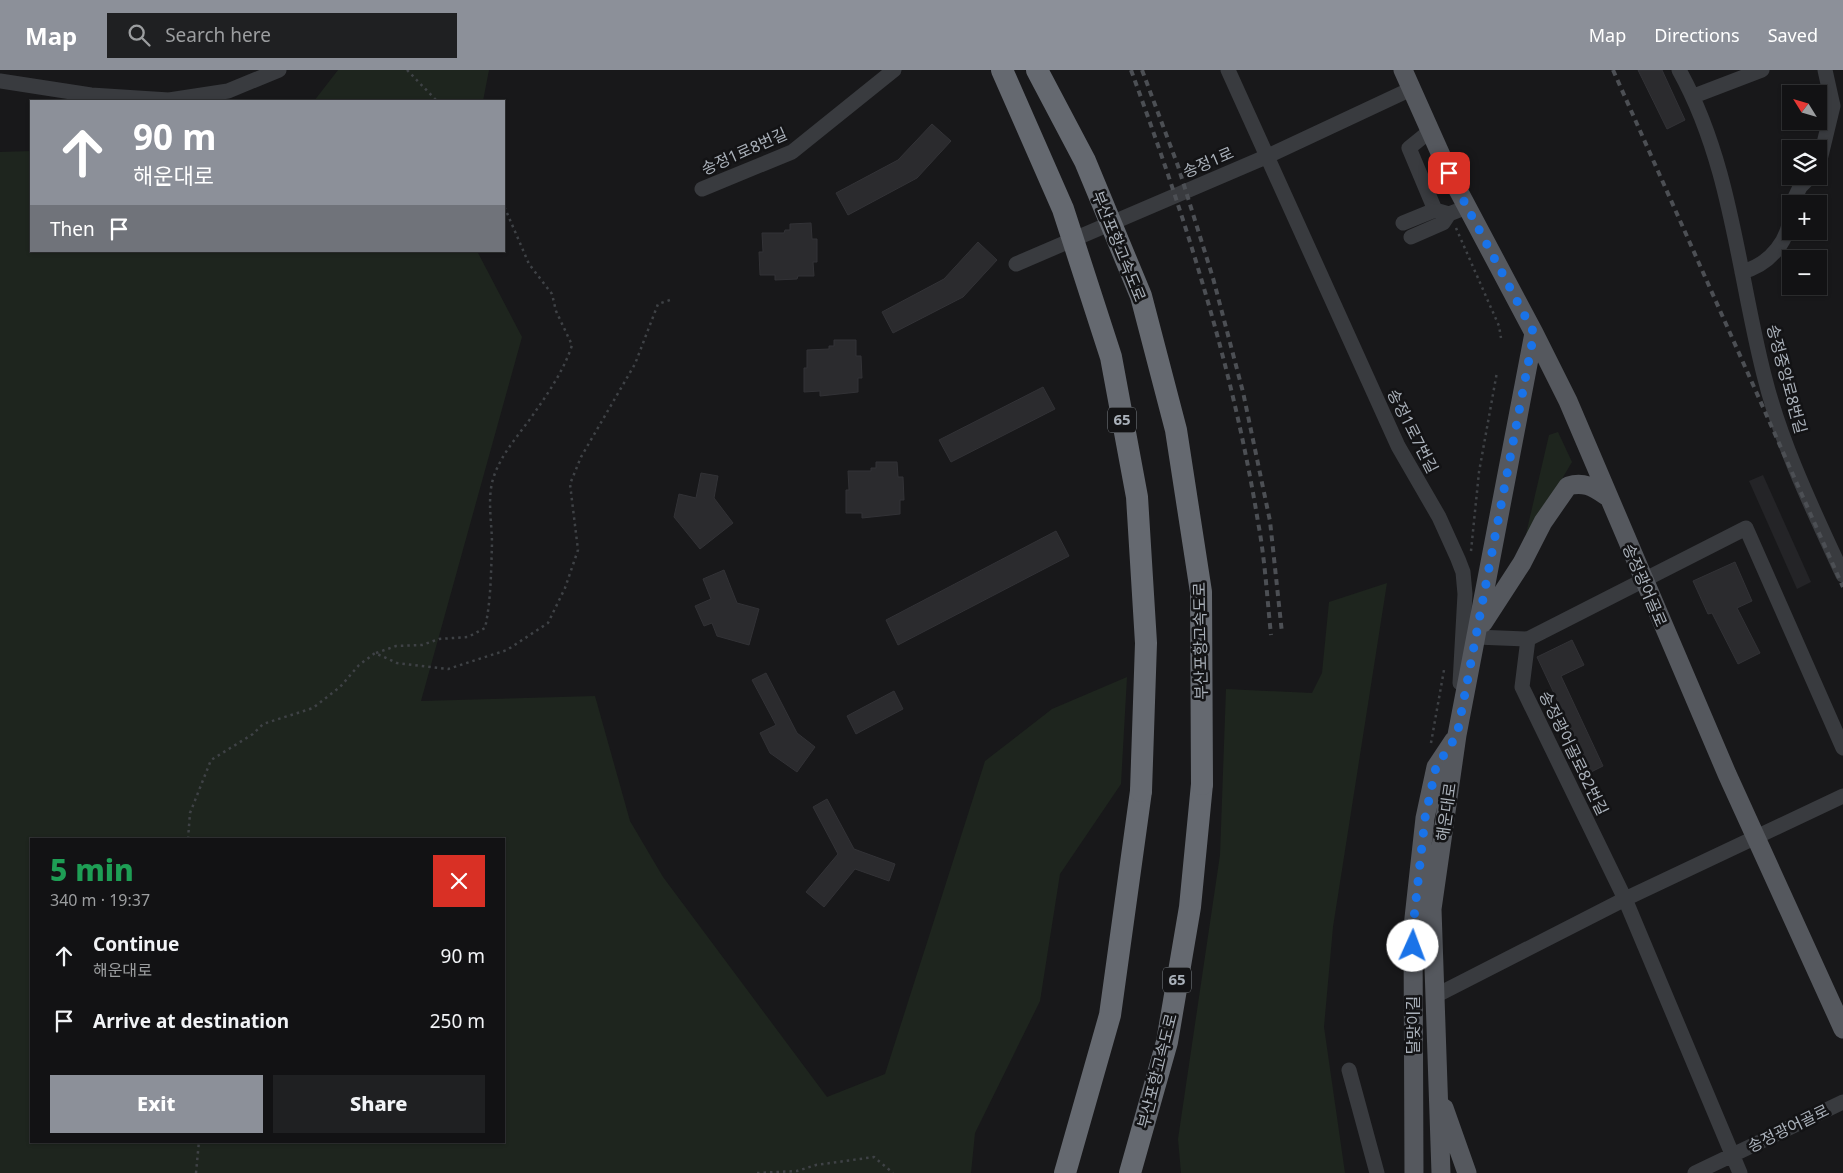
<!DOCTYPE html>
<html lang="en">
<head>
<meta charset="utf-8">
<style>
  :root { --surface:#121214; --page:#1f2022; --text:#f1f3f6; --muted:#9c9ea0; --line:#313234; --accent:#8c9099 }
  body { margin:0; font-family:"Noto Sans","Noto Sans KR",sans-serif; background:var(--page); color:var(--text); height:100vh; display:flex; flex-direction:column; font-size:19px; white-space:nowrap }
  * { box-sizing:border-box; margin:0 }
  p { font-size:16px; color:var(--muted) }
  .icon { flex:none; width:28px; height:28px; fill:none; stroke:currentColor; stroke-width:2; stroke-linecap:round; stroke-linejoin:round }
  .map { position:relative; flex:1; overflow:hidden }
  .side { position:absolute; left:30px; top:768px; width:475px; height:305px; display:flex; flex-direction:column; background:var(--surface); border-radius:0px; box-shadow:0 1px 4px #0004,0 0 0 1px var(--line) }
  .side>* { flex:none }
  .hud { position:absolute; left:30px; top:30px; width:475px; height:152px; border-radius:0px; box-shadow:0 1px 4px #0004,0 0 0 1px var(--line); background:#8c9099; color:#fff; overflow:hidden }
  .needle { width:32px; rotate:307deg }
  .buttons { position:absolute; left:1782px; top:15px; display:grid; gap:10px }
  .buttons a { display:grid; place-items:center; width:45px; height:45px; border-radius:0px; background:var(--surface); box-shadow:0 1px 4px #0004,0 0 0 1px var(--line); font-size:25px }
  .pin { position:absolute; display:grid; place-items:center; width:42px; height:42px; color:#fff; margin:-21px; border-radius:10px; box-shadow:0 2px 8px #0006 }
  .me { position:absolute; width:55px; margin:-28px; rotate:2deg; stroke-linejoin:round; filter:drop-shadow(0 0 4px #0008) }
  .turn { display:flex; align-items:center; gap:18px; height:105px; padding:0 20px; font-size:22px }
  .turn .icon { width:65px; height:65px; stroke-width:2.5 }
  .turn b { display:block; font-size:35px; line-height:42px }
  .then { display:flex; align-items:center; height:48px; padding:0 20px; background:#0003; gap:10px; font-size:19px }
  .round { display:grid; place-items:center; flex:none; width:52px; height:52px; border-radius:0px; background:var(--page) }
  .headline { display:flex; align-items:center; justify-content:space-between; height:85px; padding:0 20px }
  h1 { font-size:30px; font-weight:800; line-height:38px; color:#1e9e55 }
  .primary-button { display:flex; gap:10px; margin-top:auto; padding:10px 20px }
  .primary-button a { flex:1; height:58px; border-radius:0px; background:var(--accent); color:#fff; font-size:20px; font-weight:800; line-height:58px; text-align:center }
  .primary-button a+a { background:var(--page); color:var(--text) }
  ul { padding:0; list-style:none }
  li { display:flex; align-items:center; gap:15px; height:65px; padding:0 20px }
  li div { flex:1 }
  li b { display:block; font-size:19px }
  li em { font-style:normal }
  header { display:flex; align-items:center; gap:30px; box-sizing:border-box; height:70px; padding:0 25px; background:var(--accent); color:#fff }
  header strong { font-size:24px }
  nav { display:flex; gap:28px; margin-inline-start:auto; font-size:18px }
  .search { width:350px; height:45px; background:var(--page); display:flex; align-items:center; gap:12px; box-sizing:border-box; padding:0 18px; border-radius:0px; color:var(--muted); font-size:19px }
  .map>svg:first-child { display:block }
  .built { fill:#242427 }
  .green { fill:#1e251e; fill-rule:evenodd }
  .building { fill:#2b2b2e; stroke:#323236 }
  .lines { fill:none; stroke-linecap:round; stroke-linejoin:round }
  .path { stroke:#3f4246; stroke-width:2.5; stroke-dasharray:2.5 4; stroke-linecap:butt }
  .minor { stroke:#393b3f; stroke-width:15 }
  .major { stroke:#55585e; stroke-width:19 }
  .highway { stroke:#656970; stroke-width:22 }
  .rail { stroke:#4c4f54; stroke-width:4; stroke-dasharray:6 5; stroke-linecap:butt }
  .highway-bridge { stroke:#656970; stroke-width:22 }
  .route { stroke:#1a73e8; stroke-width:9; stroke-dasharray:0 16.2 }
  .labels { text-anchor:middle; stroke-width:5; stroke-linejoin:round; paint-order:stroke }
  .shield { fill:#131315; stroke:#7d8288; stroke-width:1 }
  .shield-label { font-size:15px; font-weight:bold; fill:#aab1ba }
  .street-label { font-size:16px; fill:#aab1ba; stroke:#131315 }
</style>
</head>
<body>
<header>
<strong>Map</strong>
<div class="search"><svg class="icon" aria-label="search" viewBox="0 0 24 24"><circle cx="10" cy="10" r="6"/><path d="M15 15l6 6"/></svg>Search here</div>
<nav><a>Map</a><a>Directions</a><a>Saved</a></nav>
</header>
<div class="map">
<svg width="1843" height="1103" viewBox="0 0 1843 1103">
  <rect width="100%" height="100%" fill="#18181a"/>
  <!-- built -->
  <path class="built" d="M1763,405L1811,512L1797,519L1749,411Z"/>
  <!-- green -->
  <path class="green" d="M338,0H489L483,31H314Z
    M31,81V181H477L522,267L421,631L595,626L630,751L663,807L827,1027L885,1004L985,691L1052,639L1127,607L1121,714L1060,804L1040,931L975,1063L971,1103H0V82ZM31,769H504V1071H31Z
    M1558,362L1572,392L1528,466L1526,464L1549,365Z
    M1387,513L1333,857L1324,957L1345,1103H1181L1178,1069L1220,785L1226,619L1312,623L1322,603L1329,532Z"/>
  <!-- building -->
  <path class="building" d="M1638,0H1662L1685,50L1667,59Z
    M932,54L951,71L917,108L848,145L836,123L898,90Z
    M811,153L812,169H817V192H813L814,206H798L797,209L775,210V205H760L759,182H763L762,163H784L785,160H790V154Z
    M978,172L997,190L963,227L893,263L882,242L944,209Z
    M834,270H856V286H861L862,308H858V322L820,326V321L804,322V298H807V280L829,279V276H834Z
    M1043,317L1055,339L951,392L939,370Z
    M876,392H897L898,407H903L904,430H900V444L862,448V443H846V420H849L848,401H871V398H876Z
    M701,403L718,406L714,428L733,453L700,479L674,447L679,424L696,428Z
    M1056,461L1069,486L898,575L886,550Z
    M1735,492L1752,531L1737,538L1760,583L1738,594L1712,543L1708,544L1693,511Z
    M724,500L737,533L759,539L749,575L717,566L712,553L704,556L695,536L711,529L703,509Z
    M1572,570L1584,595L1561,606L1603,696L1591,702L1537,587Z
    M766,603L797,663L815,677L797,702L770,683L760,663L776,655L752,610Z
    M894,621L903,639L856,664L847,646Z
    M827,729L854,779L895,794L889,811L855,799L824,837L806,822L838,784L813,737Z"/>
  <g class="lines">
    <!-- path -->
    <path class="path" d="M407,0L437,31
      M1456,158L1499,256L1501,268
      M1471,481L1479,402L1497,302
      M376,583L396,576L422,575L439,569L468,567L485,558C491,531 491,502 492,474C492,453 487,430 493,409C501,383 520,364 535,342C549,322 565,298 572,275L556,241L552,224L529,194L504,136
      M1431,673L1444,600
      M188,769L190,743L211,690L253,664L263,654L313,638L340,617L359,595L375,583L397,593L448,599L507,580L548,553L565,518L578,480L570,414L581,387L635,294L658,234L673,229
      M196,1103L199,1071
      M757,1103L797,1101L816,1095L874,1087L893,1103"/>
    <!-- minor -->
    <path class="minor" d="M1228,0L1398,376L1439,447L1458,489L1463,502L1465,524L1460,613
      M1679,0C1731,93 1738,203 1764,305C1781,374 1813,440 1843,505
      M0,11L91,25L169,30L228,21L279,0
      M1694,26L1762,0
      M1430,61L1409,78L1435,140
      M1819,94L1833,36L1825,0
      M702,119L792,82L894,0
      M1792,134L1800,117L1811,106
      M1403,153L1435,140L1449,144L1467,137
      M1411,167L1443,153L1449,144
      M1016,194L1268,86L1411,19
      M1742,202C1771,194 1790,170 1791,140
      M1476,567L1528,569L1522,617L1625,829L1740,1103
      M1528,569L1746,458L1843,678
      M1435,926L1625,829L1843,726
      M1349,1000L1377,1103
      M1695,1103L1843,1032"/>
    <!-- major -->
    <path class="major" d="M1403,0L1449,103L1534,263L1568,331L1727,704L1843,959
      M1483,553L1522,493L1543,452L1568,416C1585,411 1594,418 1608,427
      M1444,1038L1467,1103
      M1414,1103L1413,857L1425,748L1436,697L1454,670
      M1441,1103L1432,839L1457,665L1534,263"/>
    <!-- highway -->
    <path class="highway" d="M1065,1103L1110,945L1141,721
      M1130,1103L1167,972L1190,837L1202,714"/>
    <!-- rail -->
    <path class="rail" d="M1131,0C1185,147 1233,297 1258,452C1265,489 1267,527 1271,565
      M1142,0L1178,96L1213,208L1243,322L1270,451L1282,563
      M1613,0L1843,517"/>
    <!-- highway-bridge -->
    <path class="highway-bridge" d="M1002,0L1063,139L1111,287L1137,427L1146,573L1141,721
      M1037,0L1085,91L1141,226L1176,360L1201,522L1202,714"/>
  </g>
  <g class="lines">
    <!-- route -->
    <path class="route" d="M1413,876V857L1425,748L1436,697L1457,665L1534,263L1449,103"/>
  </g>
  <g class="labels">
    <!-- shield labels -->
    <g class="shield">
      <rect x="1108" y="337.5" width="28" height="25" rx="4"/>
      <rect x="1163" y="897.5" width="28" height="25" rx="4"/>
    </g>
    <g class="shield-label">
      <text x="1122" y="355">65</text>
      <text x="1177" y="915">65</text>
    </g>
    <!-- street labels -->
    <g class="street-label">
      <text transform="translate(744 81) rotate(-24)" y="6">송정1로8번길</text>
      <text transform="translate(1208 92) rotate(-23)" y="6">송정1로</text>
      <text transform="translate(1119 176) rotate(68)" y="6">부산포항고속도로</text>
      <text transform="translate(1787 309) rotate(75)" y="6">송정중앙로8번길</text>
      <text transform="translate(1413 361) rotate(63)" y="6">송정1로7번길</text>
      <text transform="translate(1645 515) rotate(67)" y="6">송정광어골로</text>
      <text transform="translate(1200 571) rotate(-91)" y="6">부산포항고속도로</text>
      <text transform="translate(1574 683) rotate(64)" y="6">송정광어골로82번길</text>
      <text transform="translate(1446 742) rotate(-82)" y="6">해운대로</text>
      <text transform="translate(1413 955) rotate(-90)" y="6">달맞이길</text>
      <text transform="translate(1157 1001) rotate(-76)" y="6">부산포항고속도로</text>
      <text transform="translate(1788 1058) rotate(-26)" y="6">송정광어골로</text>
    </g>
  </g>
</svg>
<div class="buttons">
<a><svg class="needle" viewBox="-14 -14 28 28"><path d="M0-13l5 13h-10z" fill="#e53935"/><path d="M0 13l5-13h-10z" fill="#9c9ea0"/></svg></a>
<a><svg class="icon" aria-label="layers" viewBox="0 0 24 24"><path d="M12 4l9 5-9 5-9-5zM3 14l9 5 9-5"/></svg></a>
<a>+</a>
<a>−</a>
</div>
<div class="pin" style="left:1449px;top:103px;background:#d93025"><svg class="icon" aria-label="arrive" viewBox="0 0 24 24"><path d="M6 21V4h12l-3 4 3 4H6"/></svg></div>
<svg class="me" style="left:1413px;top:876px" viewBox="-20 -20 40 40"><circle r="19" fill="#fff"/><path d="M0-13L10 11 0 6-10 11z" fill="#1a73e8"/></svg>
<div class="hud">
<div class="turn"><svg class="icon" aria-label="ahead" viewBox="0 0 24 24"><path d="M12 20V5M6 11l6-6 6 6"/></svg><div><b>90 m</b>해운대로</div></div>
<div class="then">Then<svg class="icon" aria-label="arrive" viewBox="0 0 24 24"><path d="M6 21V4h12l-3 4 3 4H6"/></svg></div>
</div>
<section class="side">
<div class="headline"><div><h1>5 min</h1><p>340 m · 19:37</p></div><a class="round" style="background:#d93025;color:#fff"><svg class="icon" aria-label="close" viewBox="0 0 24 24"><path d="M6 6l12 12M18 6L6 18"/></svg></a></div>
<ul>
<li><svg class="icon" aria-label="ahead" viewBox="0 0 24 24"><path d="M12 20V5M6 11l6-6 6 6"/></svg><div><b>Continue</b><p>해운대로</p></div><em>90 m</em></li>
<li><svg class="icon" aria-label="arrive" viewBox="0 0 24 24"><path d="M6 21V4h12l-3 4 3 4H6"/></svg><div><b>Arrive at destination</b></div><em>250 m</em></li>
</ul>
<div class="primary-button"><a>Exit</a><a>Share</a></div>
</section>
</div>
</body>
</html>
